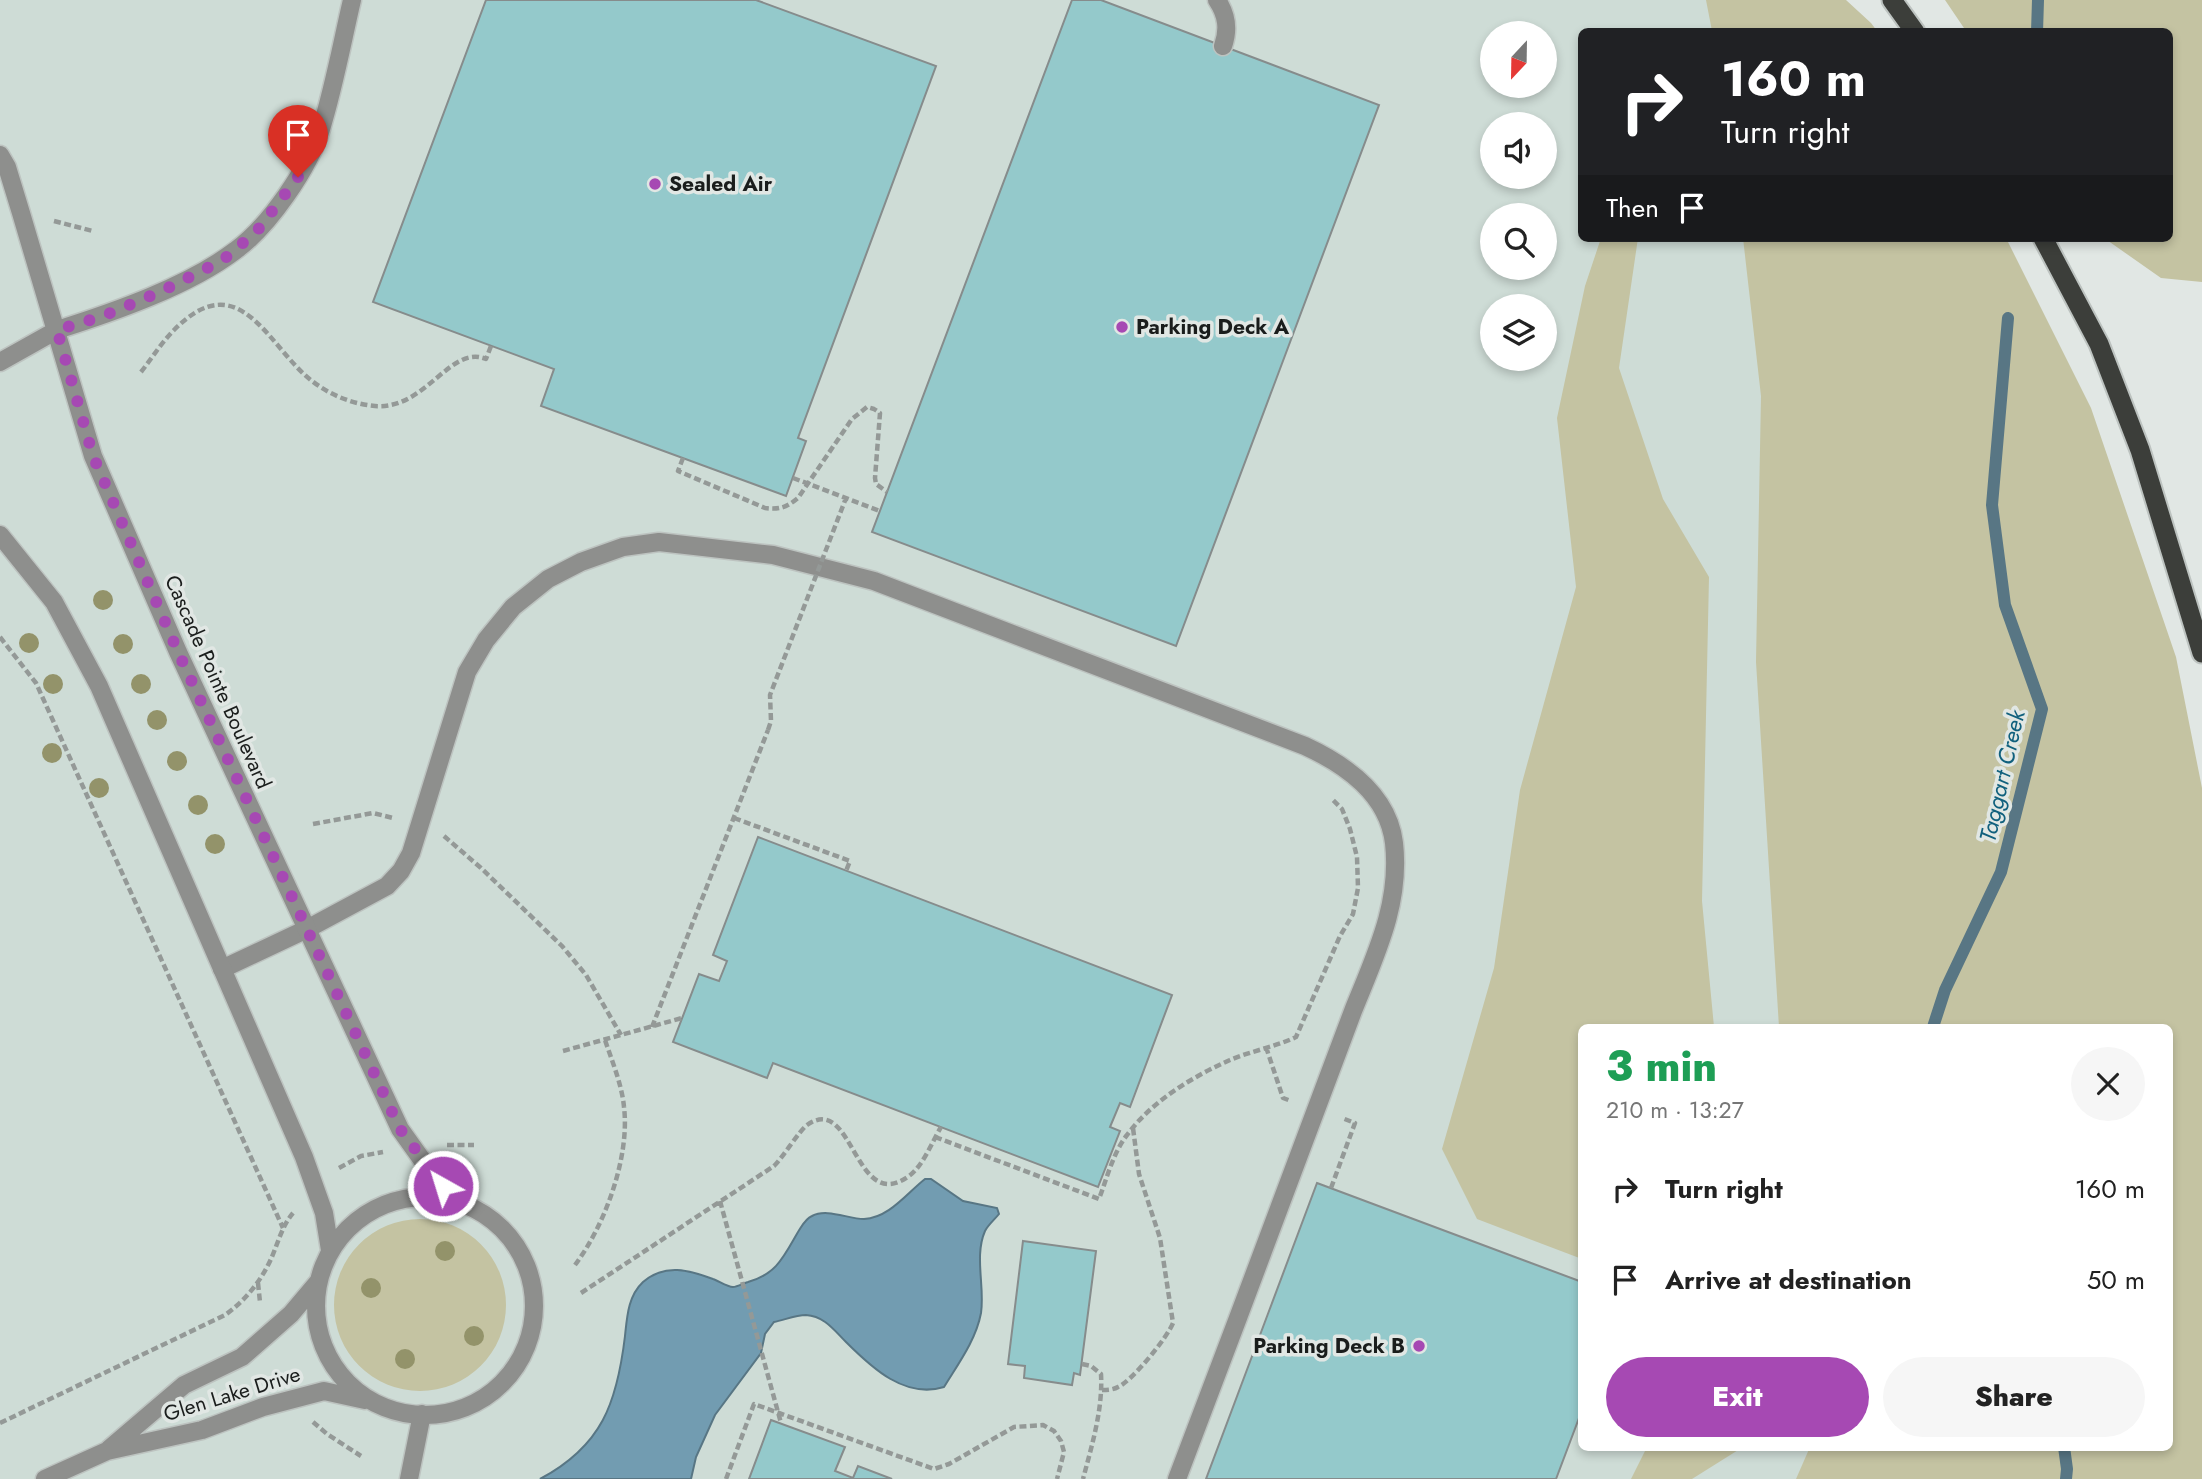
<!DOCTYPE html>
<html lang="en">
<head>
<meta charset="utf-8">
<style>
  :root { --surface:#fff; --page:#f6f6f6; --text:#222; --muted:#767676; --accent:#a649b3 }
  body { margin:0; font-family:Jost,sans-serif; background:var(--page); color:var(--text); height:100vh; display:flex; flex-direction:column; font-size:26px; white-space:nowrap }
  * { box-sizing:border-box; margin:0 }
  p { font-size:23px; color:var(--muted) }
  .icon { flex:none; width:38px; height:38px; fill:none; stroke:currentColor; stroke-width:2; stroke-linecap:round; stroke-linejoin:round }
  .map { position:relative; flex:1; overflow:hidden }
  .panel { position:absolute; left:1578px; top:1024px; width:595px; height:427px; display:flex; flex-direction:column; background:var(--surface); border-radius:10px; box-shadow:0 4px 10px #0003 }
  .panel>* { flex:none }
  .guide { position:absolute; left:1578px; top:28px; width:595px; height:214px; border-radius:10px; box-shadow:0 4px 10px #0003; background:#202124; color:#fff; overflow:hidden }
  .needle { width:46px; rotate:202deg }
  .tools { position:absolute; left:1480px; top:21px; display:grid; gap:14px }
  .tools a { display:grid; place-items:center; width:77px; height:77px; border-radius:50%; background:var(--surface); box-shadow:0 4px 10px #0003; font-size:35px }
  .pin { position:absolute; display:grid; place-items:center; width:60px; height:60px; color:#fff; margin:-72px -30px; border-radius:50% 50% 50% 0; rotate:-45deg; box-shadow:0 0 7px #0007 }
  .pin .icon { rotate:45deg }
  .me { position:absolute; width:77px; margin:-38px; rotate:321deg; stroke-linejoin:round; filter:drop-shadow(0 0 5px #0008) }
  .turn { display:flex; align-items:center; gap:24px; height:147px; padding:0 28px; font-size:32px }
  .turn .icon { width:91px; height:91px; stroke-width:2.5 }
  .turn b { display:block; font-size:49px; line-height:60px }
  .then { display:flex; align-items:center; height:66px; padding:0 28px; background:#0003; gap:14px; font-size:26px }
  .round { display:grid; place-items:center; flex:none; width:74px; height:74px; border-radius:37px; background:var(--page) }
  .summary { display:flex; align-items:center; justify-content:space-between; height:119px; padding:0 28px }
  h1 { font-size:42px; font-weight:800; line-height:52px; color:#1e9e55 }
  .cta { display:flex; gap:14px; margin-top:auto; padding:14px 28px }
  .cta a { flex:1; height:80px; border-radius:42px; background:var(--accent); color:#fff; font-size:28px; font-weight:800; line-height:80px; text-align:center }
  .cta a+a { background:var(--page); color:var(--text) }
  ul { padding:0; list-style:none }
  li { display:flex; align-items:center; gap:21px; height:91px; padding:0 28px }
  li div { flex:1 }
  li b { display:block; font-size:26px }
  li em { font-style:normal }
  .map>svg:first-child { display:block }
  .built { fill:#cedcd6; fill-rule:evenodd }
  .green { fill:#c4c3a2 }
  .water { fill:#729cb1; stroke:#587684; stroke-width:2 }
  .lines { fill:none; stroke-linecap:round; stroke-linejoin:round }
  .stream { stroke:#587684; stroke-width:12 }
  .building { fill:#94c9cb; stroke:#868c8c; stroke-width:2 }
  .service-casing { stroke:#bdc3c0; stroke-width:21 }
  .minor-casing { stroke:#bdc3c0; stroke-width:21 }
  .trunk-casing { stroke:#bdc3c0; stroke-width:23 }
  .path { stroke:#949997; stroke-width:4.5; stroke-dasharray:7 3.5; stroke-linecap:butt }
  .service { stroke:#8e8f8d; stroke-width:18 }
  .minor { stroke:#8e8f8d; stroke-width:18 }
  .trunk { stroke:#3c3e3a; stroke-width:19 }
  .path-bridge { stroke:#949997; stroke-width:4.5; stroke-dasharray:7 3.5; stroke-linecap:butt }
  .tree { fill:#93936a }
  .route { stroke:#a649b3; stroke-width:12; stroke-dasharray:0 21.6 }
  .poi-dot { fill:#a649b3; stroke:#e1e7e4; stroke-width:2.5 }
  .labels { text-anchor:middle; stroke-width:7; stroke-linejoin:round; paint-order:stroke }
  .poi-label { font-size:21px; font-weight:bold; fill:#1a1d1c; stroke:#e1e7e4; text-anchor:start }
  .street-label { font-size:21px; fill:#1a1d1c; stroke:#e1e7e4 }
  .water-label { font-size:23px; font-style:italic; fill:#10607d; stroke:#e1e7e4 }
</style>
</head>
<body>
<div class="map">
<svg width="2202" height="1479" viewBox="0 0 2202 1479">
  <rect width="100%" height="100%" fill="#e1e7e4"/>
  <!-- built -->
  <path class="built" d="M0,0H1799L1827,31L1582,32V238H1960L1933,1027H1582V1447H2064L2066,1479H0ZM1493,33H1545V86H1493ZM1493,124H1545V177H1493ZM1493,215H1545V268H1493ZM1493,306H1545V359H1493Z"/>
  <!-- green -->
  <path class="green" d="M1706,0H1846L1871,23L1877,31H1712Z
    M1945,0H2202V282L2161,278L2104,238H2170V32L1966,31Z
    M1601,238H1638L1619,368L1663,499L1709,577L1702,901L1714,1027H1582V1259L1477,1219L1442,1149L1494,968L1520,790L1576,587L1557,418L1585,286Z
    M1743,238H2006L2091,408L2176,657L2202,788V1479H1796L1810,1447H2170V1027H1779L1756,662L1761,396Z
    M334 1305a86 86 0 1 1 172 0a86 86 0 1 1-172 0Z
    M1647,1447H1743L1692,1479H1631Z"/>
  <!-- water -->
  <path class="water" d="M925,1179H931L963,1201L997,1208L999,1214C995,1219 988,1225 985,1231C974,1256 985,1287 981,1313C976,1340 958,1364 944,1387C905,1399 872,1368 846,1342C834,1330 824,1316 806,1315C796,1315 784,1320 774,1322L765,1334L761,1353L715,1415L696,1457L691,1479H540C602,1446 617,1403 625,1336C627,1317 628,1296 643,1282C665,1263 689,1270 713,1279C719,1281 727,1287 733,1287C737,1287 744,1283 748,1282C777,1274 784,1256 798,1232C802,1226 805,1219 812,1216C827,1208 848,1219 864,1219C889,1218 907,1193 925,1179Z"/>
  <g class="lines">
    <!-- stream -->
    <path class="stream" d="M2037,32L2038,0
      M1933,1027L1945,990L2001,872L2042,709L2005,605L1992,505L2008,318
      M2064,1447L2067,1469L2066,1479"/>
  </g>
  <!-- building -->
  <path class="building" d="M486,0H756L936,66L798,438L806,441L786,496L541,406L554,369L373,302Z
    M1072,0H1101L1379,105L1176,646L872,532Z
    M758,837L1172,995L1130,1107L1120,1103L1110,1127L1120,1131L1098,1187L773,1063L767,1078L673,1042L699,974L719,981L727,961L713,955Z
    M1317,1183L1582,1282V1410L1556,1479H1206Z
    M1023,1241L1096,1251L1080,1375L1074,1373L1072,1385L1024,1378L1025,1366L1008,1364Z
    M771,1420L845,1447L835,1471L853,1478L858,1466L892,1479H749Z"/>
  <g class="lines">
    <defs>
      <path id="service" d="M1217,0C1227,15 1229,29 1223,46
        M57,330C114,312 189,286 236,250C269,226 309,168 321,129C334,87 342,43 352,0
        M222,969L307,929L387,886L401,871L411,853L467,672L486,640L513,607L548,579L581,562L623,547L659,542L773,555L874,581L1305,746C1346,765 1388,794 1394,843C1401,904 1375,956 1353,1011C1343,1038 1333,1064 1323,1091C1275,1220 1226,1350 1177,1479
        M409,1479L422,1414"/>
      <path id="minor" d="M0,155L7,167L21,213L93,456L178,652L400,1129L430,1171L456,1200
        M0,362L57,330
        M0,535L54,602L99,686L304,1157L324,1213L330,1250
        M316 1306a109 109 0 1 1 218 0a109 109 0 1 1-218 0Z
        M109,1449L184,1385L242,1357L291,1314L318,1282
        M45,1479L107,1451L202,1430L263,1407L324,1391L365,1400"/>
      <path id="trunk" d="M1892,0L1915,32
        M2043,238L2099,344L2140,450L2202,653"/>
    </defs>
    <!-- service casing -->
    <use href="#service" class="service-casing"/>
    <!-- minor casing -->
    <use href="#minor" class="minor-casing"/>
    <!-- trunk casing -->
    <use href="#trunk" class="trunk-casing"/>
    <!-- path -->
    <path class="path" d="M54,221L93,231
      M141,372C152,358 162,342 174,330C240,263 268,347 312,381C330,395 352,404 375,406C426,410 450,344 486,359L491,346
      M683,458L678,471L765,508C780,510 787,507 798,498L852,419L867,407L874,409L880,413L875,478L876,484L887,492
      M0,637L36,683L283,1228
      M734,818L850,861L846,871
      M313,824L373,813L393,818
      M444,836L481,868L562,946L586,975L621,1035
      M652,1027L768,730
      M1266,1047L1283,1098L1291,1101
      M563,1051L682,1018
      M935,1137L1099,1199C1107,1178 1113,1153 1127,1135C1152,1101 1192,1077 1230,1060C1251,1051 1275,1047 1296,1037L1340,936L1353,914L1358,888L1357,857L1350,829L1342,809L1331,798
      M447,1145H474
      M339,1168L361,1156L383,1152
      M1331,1188L1355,1123L1342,1118
      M720,1201L781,1423
      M575,1265C605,1225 630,1157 624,1107C622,1085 612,1061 605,1040
      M258,1283L260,1302
      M581,1293L774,1166C784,1156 799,1131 807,1125C854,1092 854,1216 909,1176C923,1166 932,1142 941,1127
      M1082,1364L1091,1366L1101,1374C1103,1409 1092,1445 1083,1479
      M1102,1390C1107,1390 1113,1390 1118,1387C1132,1381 1167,1338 1173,1323L1160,1238L1139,1174L1133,1128
      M313,1422L327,1434L361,1456
      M0,1423L225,1315C245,1301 261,1281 271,1259C278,1243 282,1226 293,1213
      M726,1479L754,1404L934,1469L949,1464L1014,1427L1043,1425L1054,1431L1061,1441L1064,1452L1057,1479"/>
    <!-- service -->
    <use href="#service" class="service"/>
    <!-- minor -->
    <use href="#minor" class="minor"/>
    <!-- trunk -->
    <use href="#trunk" class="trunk"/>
    <!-- path-bridge -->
    <path class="path-bridge" d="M793,478L880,511
      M768,730L771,721L770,695L846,498"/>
  </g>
  <!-- trees -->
  <g class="tree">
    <circle cx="103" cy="600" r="10"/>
    <circle cx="29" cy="643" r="10"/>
    <circle cx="123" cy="644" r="10"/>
    <circle cx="53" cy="684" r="10"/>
    <circle cx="141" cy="684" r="10"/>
    <circle cx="157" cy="720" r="10"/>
    <circle cx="52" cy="753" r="10"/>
    <circle cx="177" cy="761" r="10"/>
    <circle cx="99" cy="788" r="10"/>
    <circle cx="198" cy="805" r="10"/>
    <circle cx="215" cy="844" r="10"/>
    <circle cx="445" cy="1251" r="10"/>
    <circle cx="371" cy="1288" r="10"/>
    <circle cx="474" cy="1336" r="10"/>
    <circle cx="405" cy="1359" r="10"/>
  </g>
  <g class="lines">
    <!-- route -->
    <path class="route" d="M298,177L257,231L223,260L160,292L103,316L57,330L93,456L178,652L400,1129L443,1186"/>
  </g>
  <!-- markers -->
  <g class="poi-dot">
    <circle cx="655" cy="184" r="7"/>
    <circle cx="1122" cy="327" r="7"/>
    <circle cx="1419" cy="1346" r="7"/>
  </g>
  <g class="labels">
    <!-- poi labels -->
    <g class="poi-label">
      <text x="669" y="191">Sealed Air</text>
      <text x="1136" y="334">Parking Deck A</text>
      <text x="1405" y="1353" text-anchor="end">Parking Deck B</text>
    </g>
    <!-- street labels -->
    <g class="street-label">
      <text transform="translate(218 682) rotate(66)" y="7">Cascade Pointe Boulevard</text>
      <text transform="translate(232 1394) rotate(-17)" y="7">Glen Lake Drive</text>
    </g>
    <!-- water labels -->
    <g class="water-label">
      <text transform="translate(2002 776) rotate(-77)" y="8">Taggart Creek</text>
    </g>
  </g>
</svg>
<div class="tools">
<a><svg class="needle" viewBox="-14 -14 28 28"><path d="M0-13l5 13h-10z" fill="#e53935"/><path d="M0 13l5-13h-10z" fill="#767676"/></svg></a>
<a><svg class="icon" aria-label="sound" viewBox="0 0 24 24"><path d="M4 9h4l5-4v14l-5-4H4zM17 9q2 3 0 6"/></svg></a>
<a><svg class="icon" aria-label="search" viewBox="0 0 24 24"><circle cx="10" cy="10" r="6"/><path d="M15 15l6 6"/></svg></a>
<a><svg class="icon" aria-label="layers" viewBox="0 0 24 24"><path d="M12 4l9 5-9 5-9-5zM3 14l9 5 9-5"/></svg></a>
</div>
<div class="pin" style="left:298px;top:177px;background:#d93025"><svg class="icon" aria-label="arrive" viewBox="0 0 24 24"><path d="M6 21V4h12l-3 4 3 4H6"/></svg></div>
<svg class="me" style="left:443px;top:1186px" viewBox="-20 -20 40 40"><circle r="17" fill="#a649b3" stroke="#fff" stroke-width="3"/><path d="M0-11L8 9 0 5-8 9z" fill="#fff"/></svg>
<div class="guide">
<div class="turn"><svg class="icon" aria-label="right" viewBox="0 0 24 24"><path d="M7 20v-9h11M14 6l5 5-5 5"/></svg><div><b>160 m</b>Turn right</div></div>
<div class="then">Then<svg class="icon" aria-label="arrive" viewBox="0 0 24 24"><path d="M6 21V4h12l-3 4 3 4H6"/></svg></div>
</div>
<section class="panel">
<div class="summary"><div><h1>3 min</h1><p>210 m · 13:27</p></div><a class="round"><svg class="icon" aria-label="close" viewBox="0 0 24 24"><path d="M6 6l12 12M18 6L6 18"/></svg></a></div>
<ul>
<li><svg class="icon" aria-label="right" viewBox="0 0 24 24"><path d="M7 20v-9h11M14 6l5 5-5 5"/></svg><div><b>Turn right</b></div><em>160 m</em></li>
<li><svg class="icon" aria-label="arrive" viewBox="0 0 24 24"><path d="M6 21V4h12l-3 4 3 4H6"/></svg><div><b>Arrive at destination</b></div><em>50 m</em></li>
</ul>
<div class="cta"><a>Exit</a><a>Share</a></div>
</section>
</div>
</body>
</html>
